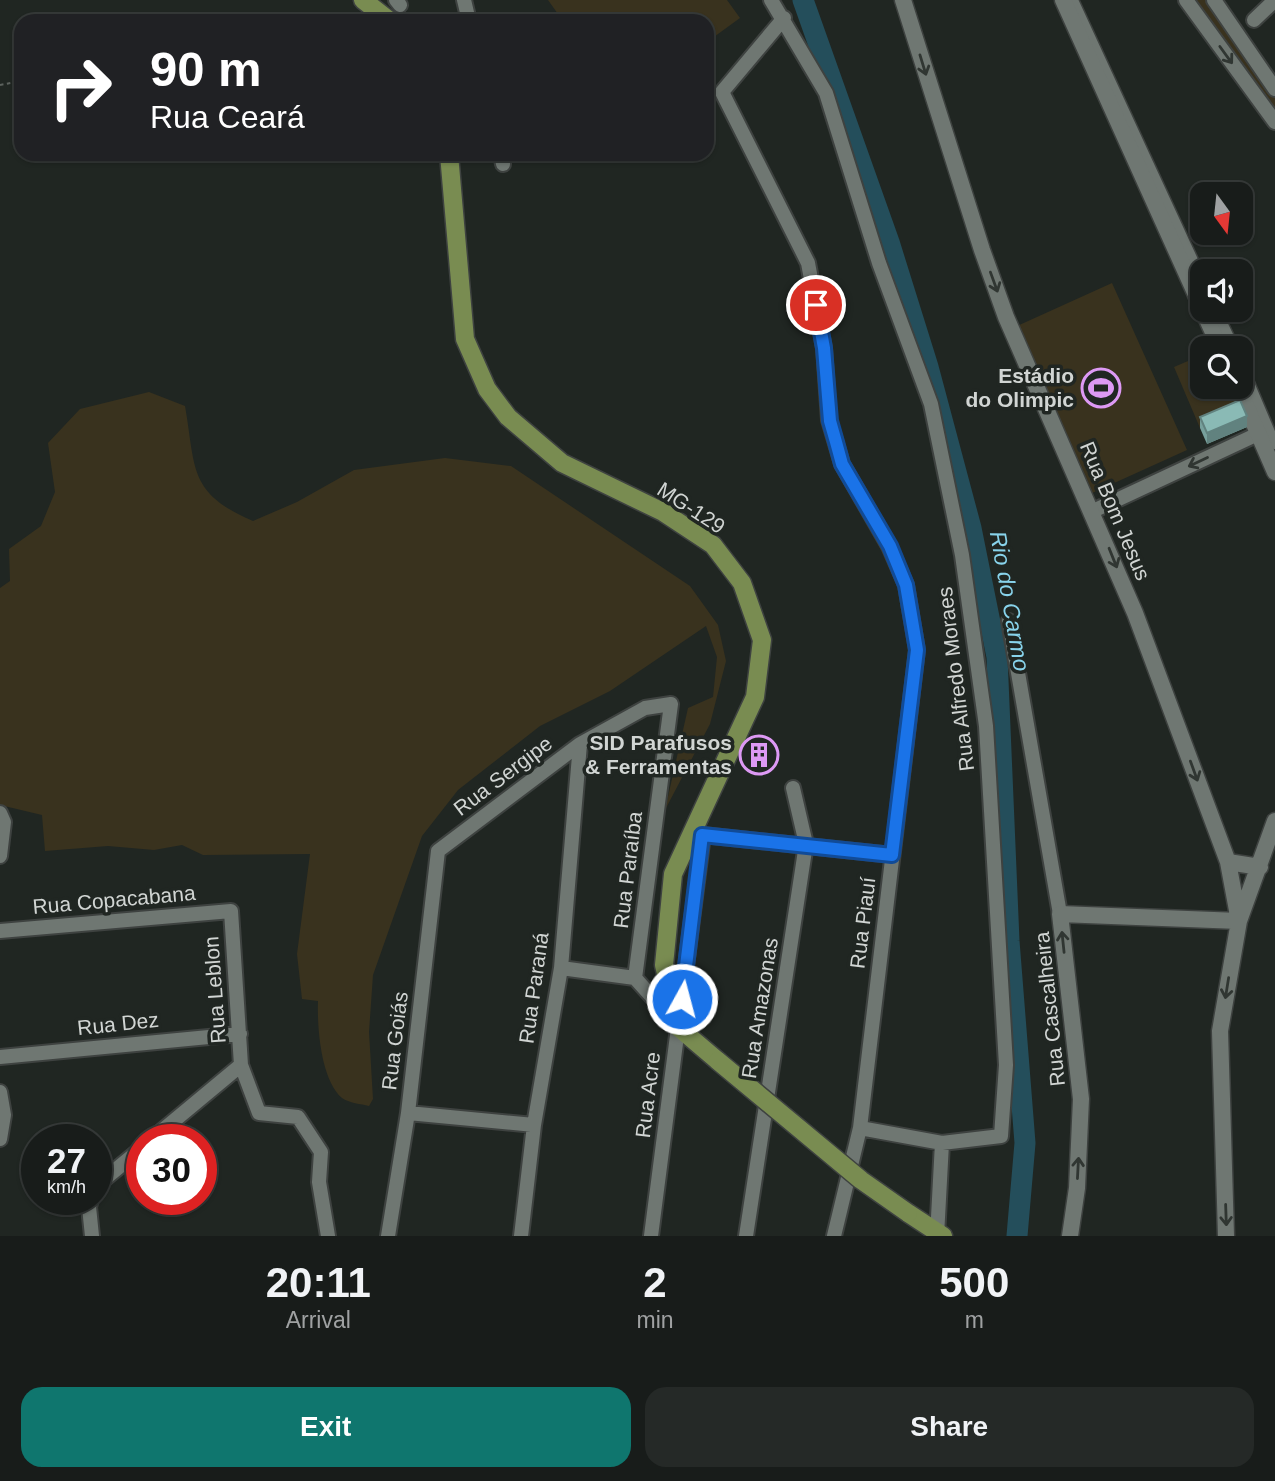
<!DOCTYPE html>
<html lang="en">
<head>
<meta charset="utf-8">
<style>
  :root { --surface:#181c1a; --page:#252927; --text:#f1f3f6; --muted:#9fa1a2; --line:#363a39; --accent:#0f766e }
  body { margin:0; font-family:Helvetica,sans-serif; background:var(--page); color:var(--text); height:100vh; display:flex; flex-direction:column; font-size:26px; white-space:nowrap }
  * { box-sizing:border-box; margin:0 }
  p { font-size:23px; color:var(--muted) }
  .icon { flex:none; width:38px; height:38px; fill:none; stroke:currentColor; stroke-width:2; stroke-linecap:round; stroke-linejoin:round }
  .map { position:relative; height:1236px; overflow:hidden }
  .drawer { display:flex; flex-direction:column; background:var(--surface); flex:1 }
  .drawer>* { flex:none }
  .guide { position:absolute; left:14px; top:14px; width:700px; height:147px; border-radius:21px; box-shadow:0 2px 5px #0004,0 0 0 2px var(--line); background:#202124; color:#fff; overflow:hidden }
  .needle { width:46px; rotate:165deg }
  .fabs { position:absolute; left:1190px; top:182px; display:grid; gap:14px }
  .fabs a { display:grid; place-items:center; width:63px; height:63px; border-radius:14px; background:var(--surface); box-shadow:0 2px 5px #0004,0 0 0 2px var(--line); font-size:35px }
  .speed { position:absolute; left:21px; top:1124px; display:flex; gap:14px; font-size:35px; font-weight:700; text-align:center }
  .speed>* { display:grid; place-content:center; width:91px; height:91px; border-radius:50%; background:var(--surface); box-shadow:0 2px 5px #0004,0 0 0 2px var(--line); line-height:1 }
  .speed small { font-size:18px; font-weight:400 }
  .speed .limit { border:10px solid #d22; background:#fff; color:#111 }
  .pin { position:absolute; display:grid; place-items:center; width:60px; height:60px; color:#fff; margin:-30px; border:4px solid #fff; border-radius:50%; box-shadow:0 2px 7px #0007 }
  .me { position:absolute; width:77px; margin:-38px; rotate:7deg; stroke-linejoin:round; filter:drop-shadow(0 0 5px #0008) }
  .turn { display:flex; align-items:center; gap:24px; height:147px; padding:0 21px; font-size:32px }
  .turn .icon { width:91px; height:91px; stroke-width:2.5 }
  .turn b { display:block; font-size:49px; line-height:60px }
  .eta { display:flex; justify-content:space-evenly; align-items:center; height:119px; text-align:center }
  .eta b { font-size:42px; font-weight:600; line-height:49px }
  .primary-button { display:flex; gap:14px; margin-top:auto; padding:14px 21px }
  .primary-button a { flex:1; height:80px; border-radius:21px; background:var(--accent); color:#fff; font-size:28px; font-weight:600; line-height:80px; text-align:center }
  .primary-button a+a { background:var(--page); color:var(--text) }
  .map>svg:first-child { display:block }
  .green { fill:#39321e }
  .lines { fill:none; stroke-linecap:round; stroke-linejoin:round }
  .river { stroke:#244e5b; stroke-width:21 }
  .pedestrian-casing { stroke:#3e4240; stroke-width:13 }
  .minor-casing { stroke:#3e4240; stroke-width:18 }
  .tertiary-casing { stroke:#3e4240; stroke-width:19 }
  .primary-casing { stroke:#3e4240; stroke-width:21 }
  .path { stroke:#5c625e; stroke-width:2; stroke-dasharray:3.5 3.5; stroke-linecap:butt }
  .pedestrian { stroke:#6f7772; stroke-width:10 }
  .minor { stroke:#6f7772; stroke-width:14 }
  .tertiary { stroke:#6f7772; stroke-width:16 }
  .primary { stroke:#798c51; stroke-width:18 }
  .primary-bridge-casing { stroke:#3e4240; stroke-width:21; stroke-linecap:butt }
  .primary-bridge { stroke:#798c51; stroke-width:18 }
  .wall { fill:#77a09c }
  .shaded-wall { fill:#61827f }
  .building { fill:#8abab5; stroke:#61827f; stroke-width:2 }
  .oneway { stroke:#303632 }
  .route-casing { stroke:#114b97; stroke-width:18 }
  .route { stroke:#1a73e8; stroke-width:12 }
  .labels { text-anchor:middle; stroke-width:7; stroke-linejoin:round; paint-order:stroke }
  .poi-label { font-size:21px; font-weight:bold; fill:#d1d5d3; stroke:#202622; text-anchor:end }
  .street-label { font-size:21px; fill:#d1d5d3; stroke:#202622 }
  .water-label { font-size:23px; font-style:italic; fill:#88d3eb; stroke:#202622 }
</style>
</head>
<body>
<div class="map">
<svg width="1275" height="1236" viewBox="0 0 1275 1236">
  <rect width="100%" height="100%" fill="#202622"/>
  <!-- green -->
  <path class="green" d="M548,0H727L740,18L707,42V21H563Z
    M1191,0H1208L1275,97V123Z
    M1112,283L1187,450L1090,494L1015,327Z
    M1202,355V387H1229L1240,411L1200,428L1174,367Z
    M149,392L185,406C196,469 188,493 253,521L297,502L354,470L445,458L511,466L690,586L718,625L726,661L710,724L665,810L688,708L713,697L717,657L706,626L610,691L540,726L458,790L422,836L373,975L369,1032L373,1099L369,1106C361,1104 349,1103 342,1098C321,1080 317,1028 318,1001L302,999L297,954L310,854L203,855L182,845L154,850L108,846L45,851L42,815L0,805V588L10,581L9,549L41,526L55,492L48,443L80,409Z"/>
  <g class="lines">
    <!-- river -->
    <path class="river" d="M803,0L889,242L928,367L971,528L997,657L1009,941L1025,1143L1017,1236"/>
    <defs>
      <path id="pedestrian" d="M1073,0L1202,280
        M1216,310L1234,348
        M1241,364L1275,444"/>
      <path id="minor" d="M396,0L400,5
        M464,0L469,21
        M771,0L826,93L879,263L931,404L962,555L986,726L1006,1065L1001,1136L942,1143L860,1128
        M1186,0L1275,122
        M1214,0L1275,89
        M784,18L722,92L808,263L824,348L829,420L842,464L889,546L906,585L917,650L860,1128L834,1236
        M1254,20L1275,0
        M501,154L503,164
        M1093,511L1260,433
        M1009,621L1060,914
        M0,813L4,822L0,856
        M0,931L231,911L241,1065L259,1113L298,1117L321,1152L319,1182L328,1236
        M561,968L635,978
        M0,1057L240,1034
        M0,1092L4,1115L0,1139
        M408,1113L534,1125
        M152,1139L241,1065
        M96,1186L142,1148
        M91,1199L89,1207L92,1236
        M388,1236L408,1113L438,851L580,744L645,708L671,704L635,978L678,1026
        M521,1236L534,1125L561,968L580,744
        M651,1236L703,835L892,855
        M746,1236L806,844L793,788
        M937,1236L942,1143"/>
      <path id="tertiary" d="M903,0L982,250L1006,317L1135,613L1228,862L1239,921
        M1063,0L1220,348
        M1238,387L1275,472
        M1228,862L1260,867
        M1070,1236L1077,1188L1081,1099L1060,914L1239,921
        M1226,1236L1220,1031L1239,921L1275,821"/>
      <path id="primary" d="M363,0L390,21
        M449,154L465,339L487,389L508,417L562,463L663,512L713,545L742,583L762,640L755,697L673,874L664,965L678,1027L718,1061
        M908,1213L943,1236"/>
    </defs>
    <!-- pedestrian casing -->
    <use href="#pedestrian" class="pedestrian-casing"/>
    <!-- minor casing -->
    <use href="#minor" class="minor-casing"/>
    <!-- tertiary casing -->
    <use href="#tertiary" class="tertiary-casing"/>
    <!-- primary casing -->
    <use href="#primary" class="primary-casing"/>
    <!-- path -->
    <path class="path" d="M0,85L21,81"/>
    <!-- pedestrian -->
    <use href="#pedestrian" class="pedestrian"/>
    <!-- minor -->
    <use href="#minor" class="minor"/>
    <!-- tertiary -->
    <use href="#tertiary" class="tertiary"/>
    <!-- primary -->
    <use href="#primary" class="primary"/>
    <defs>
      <path id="primary-bridge" d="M718,1061L861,1180L908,1213"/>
    </defs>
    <!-- primary-bridge casing -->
    <use href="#primary-bridge" class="primary-bridge-casing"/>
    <!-- primary-bridge -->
    <use href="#primary-bridge" class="primary-bridge"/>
  </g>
  <!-- wall -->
  <path class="wall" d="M1200,417L1247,427L1207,444L1200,428Z
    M746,750L772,757L767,766L746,754Z"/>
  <!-- shaded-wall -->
  <path class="shaded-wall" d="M1247,416V427L1207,444V433Z"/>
  <!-- building -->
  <path class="building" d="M1240,400L1247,416L1207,433L1200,417Z
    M752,741L772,753L767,762L746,750Z"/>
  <!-- one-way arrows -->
  <defs><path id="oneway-shaft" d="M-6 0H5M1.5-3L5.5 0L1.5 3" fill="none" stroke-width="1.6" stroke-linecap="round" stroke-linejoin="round" transform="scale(1.75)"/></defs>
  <g class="oneway">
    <use href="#oneway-shaft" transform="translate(1226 55) rotate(54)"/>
    <use href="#oneway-shaft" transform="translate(923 65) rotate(73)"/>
    <use href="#oneway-shaft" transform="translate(994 282) rotate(70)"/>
    <use href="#oneway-shaft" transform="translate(1198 462) rotate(155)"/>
    <use href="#oneway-shaft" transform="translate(1113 558) rotate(68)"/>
    <use href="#oneway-shaft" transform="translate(1194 771) rotate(70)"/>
    <use href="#oneway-shaft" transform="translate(1063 942) rotate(-96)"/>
    <use href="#oneway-shaft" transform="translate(1227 988) rotate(99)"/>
    <use href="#oneway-shaft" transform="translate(1078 1168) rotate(-87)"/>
    <use href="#oneway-shaft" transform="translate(1226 1215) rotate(88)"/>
  </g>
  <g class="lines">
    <defs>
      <path id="route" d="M682,999L702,835L892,855L917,650L906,585L890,546L842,464L836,442L830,421L824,348L816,305"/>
    </defs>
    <!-- route casing -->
    <use href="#route" class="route-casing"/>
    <!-- route -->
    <use href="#route" class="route"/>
  </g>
  <!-- icons -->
  <defs>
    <symbol id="stadium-ring" viewBox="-11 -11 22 22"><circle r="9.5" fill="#202622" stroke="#dd99f4" stroke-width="1.5"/><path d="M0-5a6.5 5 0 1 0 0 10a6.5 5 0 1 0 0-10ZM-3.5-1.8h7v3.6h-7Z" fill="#dd99f4"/></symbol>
    <symbol id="building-ring" viewBox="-11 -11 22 22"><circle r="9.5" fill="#202622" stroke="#dd99f4" stroke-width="1.5"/><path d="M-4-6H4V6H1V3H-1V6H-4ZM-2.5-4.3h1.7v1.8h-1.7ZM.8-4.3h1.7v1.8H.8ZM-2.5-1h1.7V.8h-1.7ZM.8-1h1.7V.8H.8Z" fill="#dd99f4"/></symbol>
  </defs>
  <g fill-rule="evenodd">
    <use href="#stadium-ring" x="1079" y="366" width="44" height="44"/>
    <use href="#building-ring" x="737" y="733" width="44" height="44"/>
  </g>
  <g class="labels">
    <!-- poi labels -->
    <g class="poi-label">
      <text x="1074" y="383">Estádio<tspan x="1074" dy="24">do Olimpic</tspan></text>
      <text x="732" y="750">SID Parafusos<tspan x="732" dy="24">&amp; Ferramentas</tspan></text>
    </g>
    <!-- street labels -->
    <g class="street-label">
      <text transform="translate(691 508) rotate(33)" y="7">MG-129</text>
      <text transform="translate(1115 511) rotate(67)" y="7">Rua Bom Jesus</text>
      <text transform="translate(956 679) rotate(-97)" y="7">Rua Alfredo Moraes</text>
      <text transform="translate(503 776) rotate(-37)" y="7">Rua Sergipe</text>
      <text transform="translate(628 870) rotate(-83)" y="7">Rua Paraíba</text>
      <text transform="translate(114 900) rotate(-5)" y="7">Rua Copacabana</text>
      <text transform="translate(863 923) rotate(-83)" y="7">Rua Piauí</text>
      <text transform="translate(534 988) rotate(-82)" y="7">Rua Paraná</text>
      <text transform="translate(215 990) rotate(-94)" y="7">Rua Leblon</text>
      <text transform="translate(760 1008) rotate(-81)" y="7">Rua Amazonas</text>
      <text transform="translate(1050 1009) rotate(-96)" y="7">Rua Cascalheira</text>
      <text transform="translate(118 1024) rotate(-6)" y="7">Rua Dez</text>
      <text transform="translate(395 1041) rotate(-83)" y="7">Rua Goiás</text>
      <text transform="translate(648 1095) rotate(-83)" y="7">Rua Acre</text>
    </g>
    <!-- water labels -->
    <g class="water-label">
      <text transform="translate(1010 601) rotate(80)" y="8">Rio do Carmo</text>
    </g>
  </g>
</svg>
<div class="fabs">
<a><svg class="needle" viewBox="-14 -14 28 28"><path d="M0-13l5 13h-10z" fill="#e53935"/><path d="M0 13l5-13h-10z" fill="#9fa1a2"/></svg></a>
<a><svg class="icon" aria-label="sound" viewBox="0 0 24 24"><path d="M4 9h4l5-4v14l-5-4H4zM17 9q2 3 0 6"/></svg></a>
<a><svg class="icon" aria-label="search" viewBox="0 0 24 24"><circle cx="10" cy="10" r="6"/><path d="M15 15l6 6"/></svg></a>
</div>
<div class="speed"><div>27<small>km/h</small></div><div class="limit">30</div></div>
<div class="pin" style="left:816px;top:305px;background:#d93025"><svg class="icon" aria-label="arrive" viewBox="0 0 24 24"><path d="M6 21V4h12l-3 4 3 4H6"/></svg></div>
<svg class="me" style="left:682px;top:999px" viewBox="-20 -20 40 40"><circle r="17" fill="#1a73e8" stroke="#fff" stroke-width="3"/><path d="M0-11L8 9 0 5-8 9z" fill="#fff"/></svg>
<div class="guide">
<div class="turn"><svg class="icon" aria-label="right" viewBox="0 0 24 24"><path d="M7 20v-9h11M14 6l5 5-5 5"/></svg><div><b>90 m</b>Rua Ceará</div></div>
</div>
</div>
<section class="drawer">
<div class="eta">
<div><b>20:11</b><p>Arrival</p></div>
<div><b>2</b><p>min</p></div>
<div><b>500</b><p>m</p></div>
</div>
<div class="primary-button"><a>Exit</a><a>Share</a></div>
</section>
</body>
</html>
